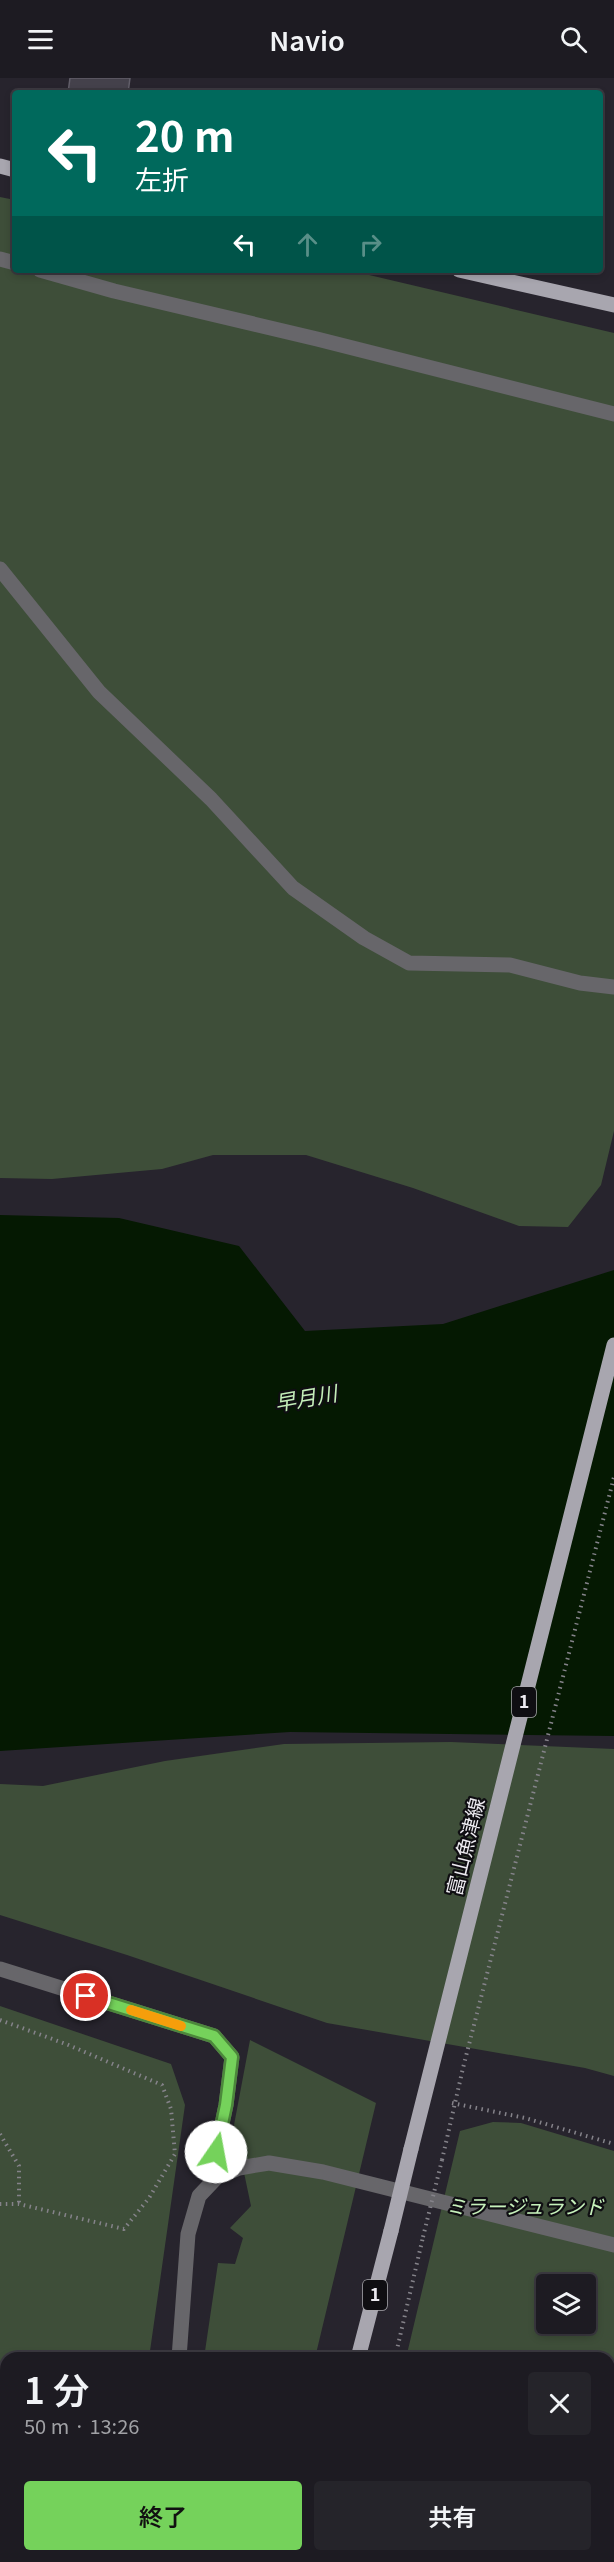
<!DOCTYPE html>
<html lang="ja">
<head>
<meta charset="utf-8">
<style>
  :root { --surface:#1d1b22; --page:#25242a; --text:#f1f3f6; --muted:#a0a1a5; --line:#3b3940; --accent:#75d25b }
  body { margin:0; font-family:Georgia,"Noto Sans JP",serif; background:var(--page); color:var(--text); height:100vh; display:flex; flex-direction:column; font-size:22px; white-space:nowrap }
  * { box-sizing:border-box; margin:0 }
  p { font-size:20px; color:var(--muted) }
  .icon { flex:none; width:33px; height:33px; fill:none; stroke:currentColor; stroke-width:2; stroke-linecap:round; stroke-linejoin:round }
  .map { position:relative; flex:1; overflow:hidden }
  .side { position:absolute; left:0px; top:2274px; width:615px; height:210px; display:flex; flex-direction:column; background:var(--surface); border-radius:18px 18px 0 0; box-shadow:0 3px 9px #0003,0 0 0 2px var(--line) }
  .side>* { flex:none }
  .guide { position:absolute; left:12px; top:12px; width:591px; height:183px; border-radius:6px; box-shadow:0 3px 9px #0003,0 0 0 2px var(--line); background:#00695c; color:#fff; overflow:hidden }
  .buttons { position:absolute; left:536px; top:2196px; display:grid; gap:12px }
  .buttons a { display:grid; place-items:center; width:60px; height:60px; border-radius:6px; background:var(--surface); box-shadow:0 3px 9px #0003,0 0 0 2px var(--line); font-size:30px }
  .pin { position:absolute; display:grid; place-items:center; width:51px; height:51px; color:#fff; margin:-26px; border:3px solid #fff; border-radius:50%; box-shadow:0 2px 6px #0007 }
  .me { position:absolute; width:66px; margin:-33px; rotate:12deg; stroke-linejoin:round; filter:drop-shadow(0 0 4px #0008) }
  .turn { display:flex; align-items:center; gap:21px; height:126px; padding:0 24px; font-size:27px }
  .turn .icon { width:78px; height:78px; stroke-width:2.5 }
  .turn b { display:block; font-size:42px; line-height:51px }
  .lanes { display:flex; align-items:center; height:57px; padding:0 24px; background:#0003; justify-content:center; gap:30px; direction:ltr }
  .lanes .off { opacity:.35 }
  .round { display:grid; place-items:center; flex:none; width:63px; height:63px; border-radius:6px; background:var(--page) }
  .head { display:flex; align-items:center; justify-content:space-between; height:102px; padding:0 24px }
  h1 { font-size:36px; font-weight:600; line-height:45px }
  .primary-button { display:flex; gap:12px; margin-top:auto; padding:12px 24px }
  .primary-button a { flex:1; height:69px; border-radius:6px; background:var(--accent); color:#111; font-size:24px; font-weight:600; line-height:69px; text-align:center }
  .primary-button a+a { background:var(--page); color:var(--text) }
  header { display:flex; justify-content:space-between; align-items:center; height:78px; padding:0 24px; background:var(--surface); font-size:27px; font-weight:600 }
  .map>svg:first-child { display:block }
  .green { fill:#3e4e39; fill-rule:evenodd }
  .water { fill:#051902 }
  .building { fill:#44414b; stroke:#615e69; stroke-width:1.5 }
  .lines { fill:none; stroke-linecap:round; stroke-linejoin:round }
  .path { stroke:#85838a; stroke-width:4; stroke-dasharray:1.5 4.5; stroke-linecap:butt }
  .street { stroke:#67666a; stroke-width:15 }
  .primary { stroke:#a8a6af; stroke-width:15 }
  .path-bridge { stroke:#85838a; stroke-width:4; stroke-dasharray:1.5 4.5; stroke-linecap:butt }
  .primary-bridge { stroke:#a8a6af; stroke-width:15 }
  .route-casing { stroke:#4c883b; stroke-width:15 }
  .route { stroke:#75d25b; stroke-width:10 }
  .slow { stroke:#f59e0b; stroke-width:10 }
  .labels { text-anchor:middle; stroke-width:4.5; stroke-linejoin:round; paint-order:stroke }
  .shield { fill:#0f0e12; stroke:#aaa9ae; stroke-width:1.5 }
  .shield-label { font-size:18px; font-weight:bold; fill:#edebf1 }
  .street-label { font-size:20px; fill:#edebf1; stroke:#0f0e12 }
  .park-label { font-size:20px; font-style:italic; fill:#c6f1bb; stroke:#0f0e12 }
  .water-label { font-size:21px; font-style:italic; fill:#c4eeb9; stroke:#0f0e12 }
</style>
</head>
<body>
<header><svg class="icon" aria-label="menu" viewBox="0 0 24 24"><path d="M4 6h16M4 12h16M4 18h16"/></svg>Navio<svg class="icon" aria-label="search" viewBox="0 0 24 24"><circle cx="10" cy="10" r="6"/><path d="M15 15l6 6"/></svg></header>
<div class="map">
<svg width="614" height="2484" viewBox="0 0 614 2484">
  <rect width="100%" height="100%" fill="#27242d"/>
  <!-- green -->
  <path class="green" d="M0,119L15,122V192H348L614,255V1053L601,1107L568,1149L519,1148L413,1110L306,1077H213L162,1091L52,1101L0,1100Z
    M451,1664L614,1671V1998L585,1990L327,1945L127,1877L0,1837V1706L43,1708L165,1683L284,1666Z
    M0,1928L171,1986L185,2027L149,2280H6V2387L0,2385Z
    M250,1962L376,2025L315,2280H204L218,2185L235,2186L243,2160L230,2150L251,2128L234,2047Z
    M493,2044L521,2045L614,2073V2484H378V2478H609V2280H406L460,2053ZM546,2206H585V2246H546Z
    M0,2398L6,2400V2478H126L124,2484H0Z
    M170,2478H283L282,2484H168Z"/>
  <!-- water -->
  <path class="water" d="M0,1137L119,1140L239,1168L305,1253L443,1246L614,1192V1658L290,1654L0,1673Z"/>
  <!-- building -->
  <path class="building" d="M70,0H130L128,15H68Z"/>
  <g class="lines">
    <!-- path -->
    <path class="path" d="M0,1942L66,1966L162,2007L171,2031L175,2076L149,2120L124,2151L19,2126H0
      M452,2025L525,2040L614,2066
      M0,2056L19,2088V2126
      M442,2082L463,1990L614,1399
      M395,2280L423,2159
      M0,2449L6,2451
      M368,2484V2478"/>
    <!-- street -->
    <path class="street" d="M0,181L15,185
      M40,192L114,213L317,261L614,336
      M0,491L99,614L211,721L293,810L364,860L409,885L510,887L580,905L614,909
      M0,1891L214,1958L232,1979L226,2027L216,2074L217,2099
      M179,2280L188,2156L199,2118L217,2099L239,2090L269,2085L323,2094L614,2167
      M143,2484L145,2478"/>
    <!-- primary -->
    <path class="primary" d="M0,88L15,92
      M459,192L614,227
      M411,2071L614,1267
      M358,2280L391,2153
      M327,2484L328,2478"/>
    <!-- path-bridge -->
    <path class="path-bridge" d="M423,2159L442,2082"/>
    <!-- primary-bridge -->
    <path class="primary-bridge" d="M391,2153L411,2071"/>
  </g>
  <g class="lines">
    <defs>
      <path id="route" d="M86,1918L214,1958L232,1979L226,2027L216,2074"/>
    </defs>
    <!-- route casing -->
    <use href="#route" class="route-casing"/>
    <!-- route -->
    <use href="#route" class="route"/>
    <!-- slow -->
    <path class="slow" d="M131,1932L181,1948"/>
  </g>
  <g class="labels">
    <!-- shield labels -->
    <g class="shield">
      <rect x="512" y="1609" width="24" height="30" rx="4.5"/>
      <rect x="363" y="2202" width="24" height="30" rx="4.5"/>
    </g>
    <g class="shield-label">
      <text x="524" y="1630">1</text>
      <text x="375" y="2223">1</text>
    </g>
    <!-- street labels -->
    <g class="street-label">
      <text transform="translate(466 1769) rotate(-76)" y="7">富山魚津線</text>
    </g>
    <!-- park labels -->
    <g class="park-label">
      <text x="525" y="2136">ミラージュランド</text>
    </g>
    <!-- water labels -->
    <g class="water-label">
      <text transform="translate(306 1321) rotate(-10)" y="7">早月川</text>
    </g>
  </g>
</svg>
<div class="buttons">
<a><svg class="icon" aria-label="layers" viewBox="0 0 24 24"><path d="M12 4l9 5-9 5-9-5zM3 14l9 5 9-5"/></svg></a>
</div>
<div class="pin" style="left:86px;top:1918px;background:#d93025"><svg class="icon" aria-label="arrive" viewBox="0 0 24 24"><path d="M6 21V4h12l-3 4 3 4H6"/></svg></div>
<svg class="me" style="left:216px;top:2074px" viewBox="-20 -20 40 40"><circle r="19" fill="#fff"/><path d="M0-13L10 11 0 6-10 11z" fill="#75d25b"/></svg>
<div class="guide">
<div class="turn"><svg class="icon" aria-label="left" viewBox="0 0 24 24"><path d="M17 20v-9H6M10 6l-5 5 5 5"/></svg><div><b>20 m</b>左折</div></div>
<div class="lanes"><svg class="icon" aria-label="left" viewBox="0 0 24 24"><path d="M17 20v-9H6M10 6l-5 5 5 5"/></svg><svg class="icon off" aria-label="ahead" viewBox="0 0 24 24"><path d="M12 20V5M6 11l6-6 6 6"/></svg><svg class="icon off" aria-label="right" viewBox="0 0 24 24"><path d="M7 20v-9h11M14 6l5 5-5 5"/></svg></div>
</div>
<section class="side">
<div class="head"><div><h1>1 分</h1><p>50 m · 13:26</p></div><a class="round"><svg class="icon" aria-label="close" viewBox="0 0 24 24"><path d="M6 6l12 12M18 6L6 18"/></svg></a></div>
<div class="primary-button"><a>終了</a><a>共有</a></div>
</section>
</div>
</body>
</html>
